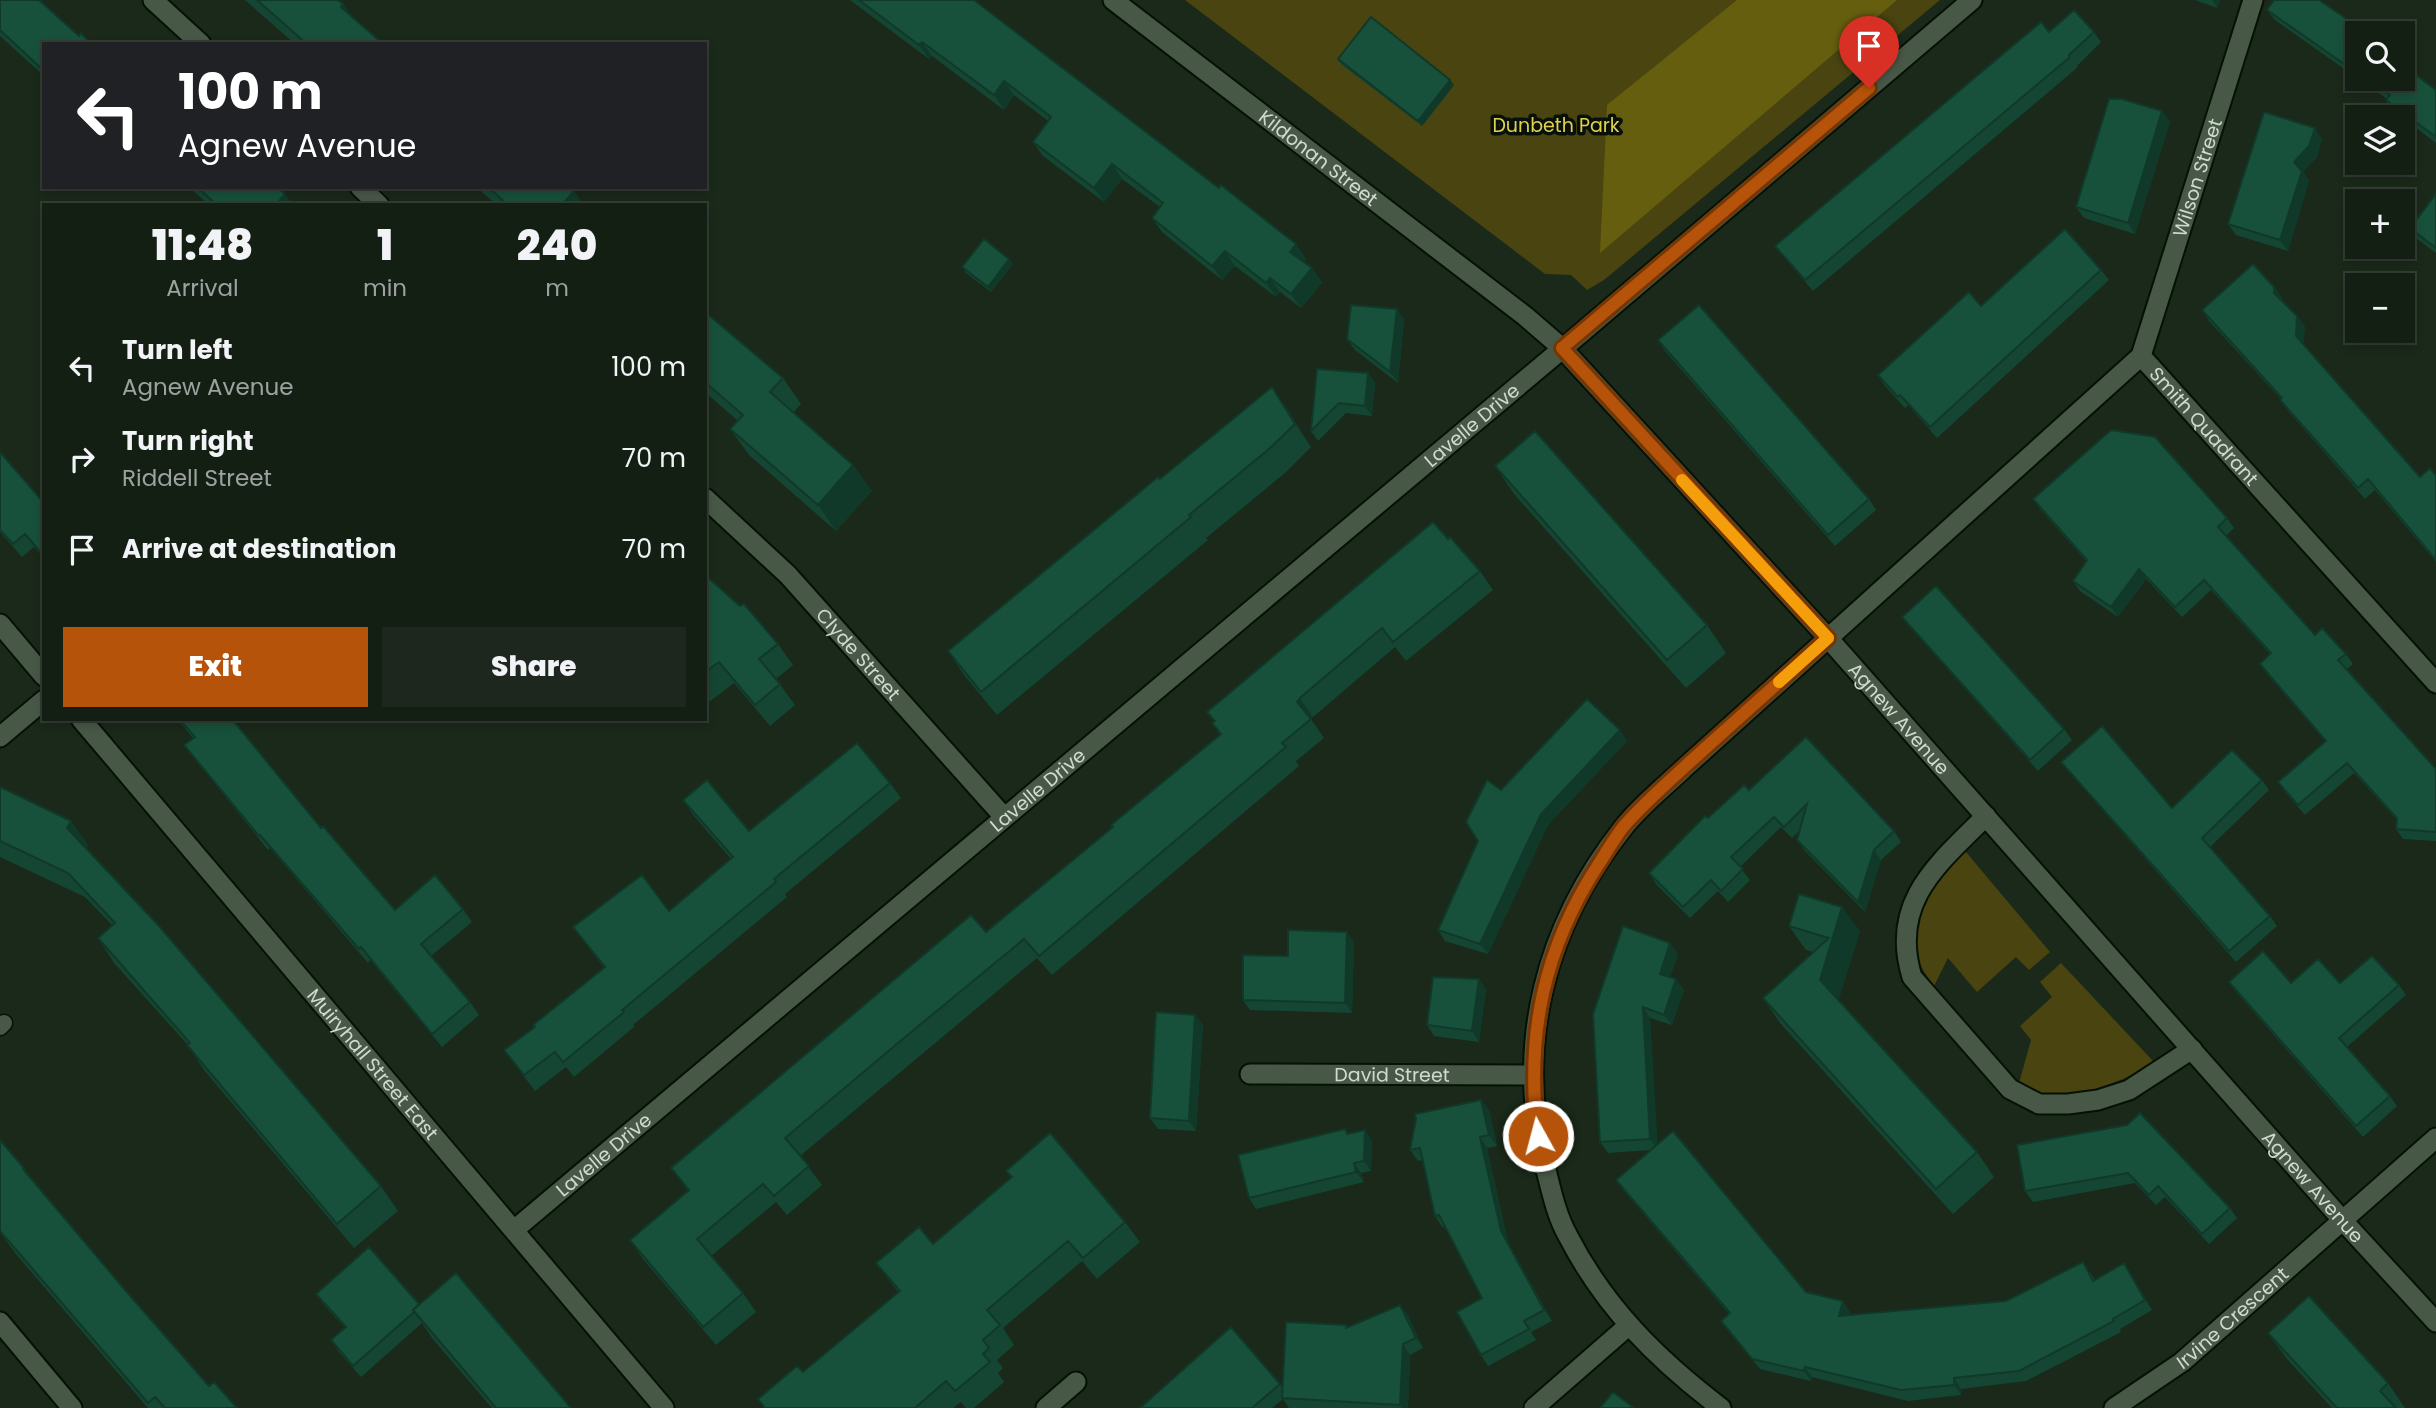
<!DOCTYPE html>
<html lang="en">
<head>
<meta charset="utf-8">
<style>
  :root { --surface:#141f14; --page:#1d271d; --text:#f1f3f6; --muted:#9da2a0; --line:#333d34; --accent:#b45309 }
  body { margin:0; font-family:Poppins,sans-serif; background:var(--page); color:var(--text); height:100vh; display:flex; flex-direction:column; font-size:26px; white-space:nowrap }
  * { box-sizing:border-box; margin:0 }
  p { font-size:23px; color:var(--muted) }
  .icon { flex:none; width:38px; height:38px; fill:none; stroke:currentColor; stroke-width:2; stroke-linecap:round; stroke-linejoin:round }
  .map { position:relative; flex:1; overflow:hidden }
  .panel { position:absolute; left:42px; top:203px; width:665px; height:518px; display:flex; flex-direction:column; background:var(--surface); border-radius:0px; box-shadow:0 4px 10px #0003,0 0 0 2px var(--line) }
  .panel>* { flex:none }
  .top-card { position:absolute; left:42px; top:42px; width:665px; height:147px; border-radius:0px; box-shadow:0 4px 10px #0003,0 0 0 2px var(--line); background:#202124; color:#fff; overflow:hidden }
  .buttons { position:absolute; left:2345px; top:21px; display:grid; gap:14px }
  .buttons a { display:grid; place-items:center; width:70px; height:70px; border-radius:0px; background:var(--surface); box-shadow:0 4px 10px #0003,0 0 0 2px var(--line); font-size:35px }
  .pin { position:absolute; display:grid; place-items:center; width:60px; height:60px; color:#fff; margin:-72px -30px; border-radius:50% 50% 50% 0; rotate:-45deg; box-shadow:0 0 7px #0007 }
  .pin .icon { rotate:45deg }
  .me { position:absolute; width:77px; margin:-38px; rotate:353deg; stroke-linejoin:round; filter:drop-shadow(0 0 5px #0008) }
  .turn { display:flex; align-items:center; gap:24px; height:147px; padding:0 21px; font-size:32px }
  .turn .icon { width:91px; height:91px; stroke-width:2.5 }
  .turn b { display:block; font-size:49px; line-height:60px }
  .eta { display:flex; justify-content:space-evenly; align-items:center; height:119px; text-align:center }
  .eta b { font-size:42px; font-weight:800; line-height:49px }
  .primary-button { display:flex; gap:14px; margin-top:auto; padding:14px 21px }
  .primary-button a { flex:1; height:80px; border-radius:0px; background:var(--accent); color:#fff; font-size:28px; font-weight:800; line-height:80px; text-align:center }
  .primary-button a+a { background:var(--page); color:var(--text) }
  ul { padding:0; list-style:none }
  li { display:flex; align-items:center; gap:21px; height:91px; padding:0 21px }
  li div { flex:1 }
  li b { display:block; font-size:26px }
  li em { font-style:normal }
  .map>svg:first-child { display:block }
  .green { fill:#494410 }
  .forest { fill:#665e0f }
  .lines { fill:none; stroke-linecap:round; stroke-linejoin:round }
  .service-casing { stroke:#051105; stroke-width:19 }
  .minor-casing { stroke:#051105; stroke-width:23 }
  .service { stroke:#485847; stroke-width:16 }
  .minor { stroke:#485847; stroke-width:19 }
  .wall { fill:#154633 }
  .shaded-wall { fill:#113929 }
  .building { fill:#18513b; stroke:#113929; stroke-width:2 }
  .route-casing { stroke:#753606; stroke-width:18 }
  .route { stroke:#b45309; stroke-width:12 }
  .slow { stroke:#f59e0b; stroke-width:12 }
  .labels { text-anchor:middle; stroke-width:7; stroke-linejoin:round; paint-order:stroke }
  .park-label { font-size:19px; fill:#ded150; stroke:#091009 }
  .street-label { font-size:19px; fill:#d1dad0; stroke:#091009 }
</style>
</head>
<body>
<div class="map">
<svg width="2436" height="1408" viewBox="0 0 2436 1408">
  <rect width="100%" height="100%" fill="#1a291a"/>
  <!-- green -->
  <path class="green" d="M1185,0H1940L1604,280L1587,290L1571,275L1545,274Z
    M1966,852L2050,952L2029,970L2016,957L1977,992L1948,958L1934,986C1930,980 1925,974 1922,968C1904,925 1933,877 1966,852Z
    M2061,963L2154,1062C2128,1080 2071,1103 2039,1093C2032,1091 2025,1086 2019,1083L2031,1040L2020,1026L2052,997L2040,982Z"/>
  <!-- forest -->
  <path class="forest" d="M1737,0H1897L1600,253L1607,105Z"/>
  <g class="lines">
    <defs>
      <path id="service" d="M0,1027L4,1023"/>
      <g id="minor">
        <path d="M153,0L201,44"/>
        <path id="s1" d="M1113,0L1525,316L1562,348L1828,638L2344,1222L2436,1322"/>
        <path d="M360,187L379,205"/>
        <path id="s2" d="M2141,356L2253,0"/>
        <path id="s3" d="M705,498L788,575L1004,817"/>
        <path d="M0,624L44,676"/>
        <path id="s4" d="M81,719L664,1408"/>
        <path d="M0,737L44,700"/>
        <path d="M1986,816C1938,864 1889,902 1912,977L2010,1089L2039,1104H2068L2098,1100L2129,1090L2192,1049"/>
        <path id="s5" d="M1250,1074L1532,1075"/>
        <path id="s6" d="M514,1230L1581,333L1972,0"/>
        <path d="M0,1322L72,1408"/>
        <path d="M1046,1408L1076,1382"/>
        <path d="M1534,1408L1628,1326"/>
        <path id="s7" d="M1721,1408C1658,1360 1605,1308 1568,1236C1556,1215 1551,1189 1545,1166C1515,1044 1545,927 1623,828C1639,807 1663,788 1683,769L2141,356L2436,683"/>
        <path id="s8" d="M2114,1408L2182,1362L2436,1138"/>
      </g>
    </defs>
    <!-- service casing -->
    <use href="#service" class="service-casing"/>
    <!-- minor casing -->
    <use href="#minor" class="minor-casing"/>
    <!-- service -->
    <use href="#service" class="service"/>
    <!-- minor -->
    <use href="#minor" class="minor"/>
  </g>
  <!-- wall -->
  <path class="wall" d="M0,0L79,36L91,44H44V76L0,36Z
    M245,0H338L343,4L352,17L383,44H295Z
    M850,0H949L1219,188L1296,244L1306,259L1303,262L1312,268L1322,283L1301,308L1280,292L1276,297L1235,266L1222,280L1162,232L1152,218L1160,207L1122,179L1104,202L1043,156L1033,142L1048,121L1014,95L1004,110L932,56L929,59Z
    M2195,0H2220L2217,8Z
    M2267,10L2357,33V78L2275,20Z
    M2049,32H2094L2101,42L2077,66L2078,67L1813,291L1783,256L1775,246Z
    M1338,59L1450,80L1454,85L1422,126L1342,65Z
    M2358,79H2403L2436,90V143L2394,111L2386,100L2387,99Z
    M2162,111L2170,122L2135,234L2084,218L2076,207Z
    M2322,139L2317,157L2303,172L2309,181L2288,251L2236,235L2228,224Z
    M189,187H277L285,194L293,205H209Z
    M476,187H569L574,191L583,205H497Z
    M2436,194V253L2416,238L2410,228Z
    M1013,264L991,292L966,273L962,267Z
    M2101,270L2109,280L1937,438L1908,405L1905,408L1885,386L1878,375L1981,306Z
    M2274,287L2282,298L2281,301L2297,316L2305,327L2303,345L2420,477L2436,476V562L2375,490L2365,499L2288,411L2280,400L2281,399L2209,321L2202,310Z
    M1397,309L1404,320L1398,383L1355,350L1347,339Z
    M705,312L783,378L801,404L793,413L853,465L872,491L836,531L749,455L730,429L738,421L705,392Z
    M1658,340L1869,499L1876,510L1835,546L1665,351Z
    M1368,373L1375,383L1372,416L1346,413L1318,441L1311,431Z
    M1288,410L1311,447L1285,473L1206,538L1208,540L997,715L964,675L948,651L1160,479Z
    M0,452L44,503V558L34,547L22,557L0,532Z
    M1495,466L1707,625L1726,653L1686,688L1514,494Z
    M2033,499L2227,518L2234,528L2226,536L2315,635L2346,654L2353,664L2347,669L2436,769V841L2403,839L2396,829L2397,820L2354,773L2305,815L2285,792L2278,782L2325,741L2267,674L2260,664L2270,654L2211,590L2182,617L2146,579L2118,617L2080,591L2073,581L2086,561L2040,509Z
    M1448,539L1480,571L1493,590L1406,661L1395,647L1313,717L1311,719L1324,738L1296,761L1299,766L1052,975L1037,958L800,1156L822,1185L787,1215L776,1202L711,1256L743,1293L756,1312L716,1345L643,1259L630,1240L688,1191L671,1168L986,932L1112,828L1220,735L1212,723L1214,722L1207,712Z
    M705,575L778,644L793,665L776,679L795,705L770,726L734,683L705,705Z
    M1902,617L2064,729L2072,740L2038,771L1910,627Z
    M177,719H232L321,828L395,910L463,909L472,922L431,956L470,1002L479,1015L442,1047L370,960L368,963L270,848L268,850L194,758L184,745L193,738Z
    M1620,730L1627,741L1548,825L1488,954L1445,941L1438,930L1501,790Z
    M1806,737L1894,831L1901,842L1881,860L1865,912L1804,850L1797,840L1800,830L1792,838L1781,827L1740,867L1750,880L1728,902L1718,891L1690,918L1656,884L1649,873L1708,818L1749,790Z
    M2061,762L2172,808L2262,780L2269,790L2210,847L2270,916L2277,926L2236,962L2069,772Z
    M890,783L901,798L785,894L787,897L633,1025L634,1027L574,1077L566,1067L535,1091L504,1050L535,1027L604,968L573,927L669,911L731,859L694,816L683,800L749,831Z
    M0,787L71,821L88,845L86,848L381,1186L398,1211L354,1248L204,1070L188,1045L114,963L98,938L112,925L85,897L0,857Z
    M1789,926L1860,931L1838,1001L1977,1152L1994,1177L1953,1214L1780,1023L1763,998L1813,952L1806,950Z
    M1354,942L1352,1013L1250,1010L1243,1000L1288,956Z
    M1678,954L1670,977L1676,979L1684,990L1672,1025L1650,1018L1657,1144L1806,1292L1850,1312L1849,1315L2006,1301L2090,1272L2095,1280L2131,1274L2152,1310L2120,1329L2121,1332L2026,1381L1961,1389V1395L1908,1401L1812,1377L1811,1381L1760,1369L1721,1321L1729,1314L1623,1190L1616,1180L1651,1150L1608,1153L1600,1142L1593,1014Z
    M1479,979L1486,990L1479,1042L1434,1036L1427,1025Z
    M2229,982L2399,985L2406,995L2347,1047L2390,1096L2397,1106L2363,1137L2236,992Z
    M1195,1015L1203,1025L1196,1131L1158,1129L1150,1118Z
    M1481,1100L1489,1110L1497,1146L1487,1148L1508,1242L1552,1321L1531,1332L1536,1340L1488,1366L1481,1355L1482,1298L1445,1227H1442L1435,1216L1422,1160L1418,1161L1410,1150Z
    M2127,1125L2230,1208L2237,1218L2209,1244L2165,1197L2156,1205L2135,1183L2033,1202L2025,1191Z
    M1345,1129L1349,1134L1365,1130L1372,1141L1371,1171L1361,1173L1364,1182L1256,1209L1249,1198Z
    M0,1140L24,1168L39,1188L125,1290L209,1386L237,1408H148L15,1253L0,1232Z
    M1006,1171L1125,1222L1140,1242L1097,1279L1082,1261L1003,1328L1014,1345L997,1360L1003,1368L998,1373L1004,1382L974,1408H966L961,1402L953,1408H764L758,1399L803,1372L898,1292L876,1263L933,1244L1011,1178Z
    M316,1294L419,1304L571,1408H492L432,1338L422,1323L361,1377L338,1351L331,1340L345,1328L324,1305Z
    M1408,1315L1423,1348L1410,1355L1408,1408H1289L1283,1399L1272,1408H1140L1280,1384L1283,1387L1346,1325L1348,1327Z
    M2268,1333L2388,1383L2405,1408H2332L2287,1359Z"/>
  <!-- shaded-wall -->
  <path class="shaded-wall" d="M2212,0H2220L2217,8Z
    M343,4L361,30L341,7Z
    M922,42L932,56L929,59L919,45Z
    M1450,80L1454,85L1422,126L1418,121Z
    M1004,81L1014,95L1004,110L994,95Z
    M2162,111L2170,122L2135,234L2128,223Z
    M2315,128L2322,139L2317,157L2303,172L2309,181L2288,251L2280,240L2294,162Z
    M1112,164L1122,179L1104,202L1094,188Z
    M574,191L583,205H562Z
    M285,194L293,205H276Z
    M1296,244L1306,259L1300,266L1290,252Z
    M1225,251L1235,266L1222,280L1212,266Z
    M1009,259L1013,264L991,292L988,287Z
    M1312,268L1322,283L1301,308L1291,294Z
    M1270,278L1280,292L1276,297L1266,283Z
    M2274,287L2282,298L2281,304L2274,293Z
    M1397,309L1404,320L1398,383L1390,372Z
    M2297,316L2305,327L2303,347L2296,336Z
    M1368,373L1375,383L1372,416L1365,406Z
    M1272,387L1288,410L1311,447L1295,424Z
    M853,465L872,491L836,531L818,505Z
    M2139,569L2146,579L2118,617L2111,607Z
    M1300,698L1313,717L1310,721L1297,702Z
    M1620,730L1627,741L1548,825L1488,954L1480,944L1541,814Z
    M71,821L88,845L84,852L67,828Z
    M1874,850L1881,860L1865,912L1858,902Z
    M1842,907L1860,931L1837,1005L1820,980Z
    M1347,932L1354,942L1352,1013L1345,1003Z
    M1670,943L1678,954L1667,985L1660,974Z
    M1479,979L1486,990L1479,1042L1472,1031Z
    M1676,979L1684,990L1672,1025L1664,1015Z
    M1643,1007L1650,1018L1658,1150L1650,1139Z
    M1195,1015L1203,1025L1196,1131L1189,1121Z
    M1481,1100L1489,1110L1497,1146L1489,1135Z
    M1365,1130L1372,1141L1371,1171L1364,1161Z
    M1480,1137L1487,1148L1508,1242L1552,1321L1544,1310L1501,1231Z
    M1354,1163L1361,1173L1364,1182L1356,1172Z
    M2124,1263L2131,1274L2152,1310L2145,1300Z
    M1843,1301L1850,1312L1846,1327L1839,1316Z
    M1400,1305L1408,1315L1423,1348L1416,1338Z
    M1403,1344L1410,1355L1408,1408H1402L1400,1405Z
    M1805,1367L1812,1377L1811,1381L1804,1371Z
    M1954,1378L1961,1389V1395L1954,1385Z"/>
  <!-- building -->
  <path class="building" d="M0,0H39L79,36L81,33L91,44H44V71L0,30Z
    M257,0H338L343,4L341,7L383,44H307Z
    M859,0H974L1219,188L1221,185L1296,244L1290,252L1312,268L1291,294L1270,278L1266,283L1225,251L1212,266L1152,218L1163,203L1112,164L1094,188L1033,142L1051,117L1004,81L994,95L922,42L919,45Z
    M2274,0H2319L2367,33H2357V73L2267,10Z
    M2074,10L2094,32L2069,55L2070,57L1805,280L1775,246L2041,22L2049,32Z
    M1371,17L1450,80L1418,121L1338,59Z
    M2403,65L2436,90V137L2386,100L2390,95L2366,79H2403Z
    M2109,99H2122L2162,111L2128,223L2076,207Z
    M2264,112L2315,128L2309,146L2294,162L2302,171L2280,240L2228,224Z
    M197,187H277L285,194L276,205H217Z
    M488,187H569L574,191L562,205H508Z
    M2436,194V248L2410,228Z
    M2065,229L2101,270L1930,427L1900,395L1898,397L1878,375L1969,292L1981,306Z
    M984,239L1009,259L988,287L962,267Z
    M2253,264L2274,287V293L2297,316L2296,336L2420,477L2430,468L2436,476V560L2368,479L2358,488L2280,400L2282,398L2202,310Z
    M1351,305L1397,309L1390,372L1347,339Z
    M1699,305L1869,499L1828,535L1658,340Z
    M705,312L783,378L770,392L853,465L818,505L730,429L743,415L705,382Z
    M1317,369L1368,373L1365,406L1339,403L1311,431Z
    M1272,387L1295,424L1269,449L1189,515L1191,517L981,692L948,651L1158,477L1160,479Z
    M2111,430L2155,437L2227,518L2218,527L2315,635L2322,628L2346,654L2338,660L2436,769V832L2396,829L2397,818L2347,763L2298,805L2278,782L2326,741L2260,664L2271,653L2204,580L2175,607L2139,569L2111,607L2073,581L2087,560L2033,499Z
    M1535,431L1707,625L1667,660L1495,466Z
    M0,452L44,503V556L25,534L13,544L0,530Z
    M1433,522L1448,539L1450,537L1480,571L1393,642L1382,628L1300,698L1297,702L1311,719L1282,743L1286,747L1039,956L1024,939L898,1043L785,1138L809,1166L774,1196L763,1184L697,1239L743,1293L703,1327L630,1240L689,1190L671,1168L971,915L986,932L1113,827L1111,825L1221,734L1212,723L1215,721L1207,712Z
    M705,575L740,606L744,604L778,644L759,659L780,684L755,705L719,662L705,672Z
    M1936,586L2064,729L2030,760L1902,617Z
    M1587,699L1620,730L1541,814L1480,944L1438,930L1478,841L1466,822L1487,780L1501,790Z
    M179,719H232L321,828L323,826L395,910L435,875L463,909L421,944L470,1002L432,1034L361,947L359,949L260,835L259,836L184,745L195,737Z
    M2102,726L2172,808L2232,750L2262,780L2202,838L2270,916L2229,951L2061,762Z
    M1806,737L1894,831L1874,850L1858,902L1797,840L1807,804L1784,827L1774,817L1731,857L1743,869L1721,891L1711,880L1683,907L1649,873L1705,816L1708,818L1744,785L1749,790Z
    M857,743L890,783L774,879L776,882L622,1010L624,1012L563,1062L555,1052L524,1075L504,1050L535,1027L533,1025L605,967L573,927L642,875L669,911L733,857L683,800L707,780L749,831Z
    M0,787L71,821L67,828L159,926L381,1186L337,1224L187,1045L190,1043L98,938L115,923L68,873L0,841Z
    M1799,894L1842,907L1820,980L1977,1152L1936,1189L1763,998L1829,938L1789,926Z
    M1623,926L1670,943L1660,974L1676,979L1664,1015L1643,1007L1650,1139L1600,1142L1593,1014Z
    M1288,930L1347,932L1345,1003L1243,1000V955L1288,956Z
    M2263,951L2291,983L2318,959L2340,983L2372,956L2399,985L2339,1038L2390,1096L2356,1126L2229,982Z
    M1433,977L1479,979L1472,1031L1427,1025Z
    M1156,1012L1195,1015L1189,1121L1150,1118Z
    M1481,1100L1489,1135L1480,1137L1501,1231L1544,1310L1524,1321L1529,1329L1481,1355L1457,1312L1482,1298L1439,1215L1435,1216L1420,1148L1410,1150L1416,1119L1415,1114Z
    M2140,1113L2230,1208L2202,1234L2158,1186L2149,1195L2128,1173L2025,1191L2017,1145L2127,1125Z
    M1345,1129L1347,1134L1365,1130L1364,1161L1354,1163L1356,1172L1249,1198L1238,1155Z
    M1673,1131L1806,1292L1843,1301L1839,1316L2006,1301L2083,1262L2093,1281L2124,1263L2145,1300L2113,1319L2114,1321L2019,1371L1954,1378V1385L1901,1390L1805,1367L1804,1371L1752,1359L1721,1321L1730,1313L1616,1180Z
    M1050,1133L1125,1222L1083,1258L1068,1241L987,1310L1000,1325L983,1340L989,1348L983,1354L990,1362L955,1391L946,1381L915,1408H765L758,1399L797,1366L803,1372L900,1291L876,1263L919,1227L933,1244L1012,1177L1006,1171Z
    M0,1140L24,1168L23,1169L125,1290L209,1386L214,1382L237,1408H165L155,1397L148,1403L0,1231Z
    M369,1247L419,1304L413,1310L414,1312L353,1366L331,1340L346,1327L316,1294Z
    M456,1273L571,1408H496L413,1310Z
    M2309,1296L2388,1383L2380,1391L2396,1408H2337L2268,1333Z
    M1400,1305L1416,1338L1403,1344L1400,1405L1282,1398L1286,1322L1346,1325V1328Z
    M1231,1327L1280,1384L1252,1408H1140Z
    M1613,1392L1634,1408H1600Z"/>
  <g class="lines">
    <defs>
      <path id="route" d="M1538,1136C1525,1035 1544,947 1600,862C1608,850 1615,837 1624,826C1647,800 1675,776 1701,752C1743,714 1786,676 1828,638L1562,348L1869,88"/>
    </defs>
    <!-- route casing -->
    <use href="#route" class="route-casing"/>
    <!-- route -->
    <use href="#route" class="route"/>
    <!-- slow -->
    <path class="slow" d="M1682,480L1828,638L1779,682"/>
  </g>
  <g class="labels">
    <!-- park labels -->
    <g class="park-label">
      <text x="1556" y="132">Dunbeth Park</text>
    </g>
    <!-- street labels -->
    <g class="street-label">
      <text dy="7" stroke="none"><textPath href="#s1" startOffset="259">Kildonan Street</textPath></text>
      <text dy="7" stroke="none"><textPath href="#s2" startOffset="187">Wilson Street</textPath></text>
      <text dy="7" stroke="none"><textPath href="#s6" startOffset="1251">Lavelle Drive</textPath></text>
      <text dy="7" stroke="none"><textPath href="#s7" startOffset="1461">Smith Quadrant</textPath></text>
      <text dy="7" stroke="none"><textPath href="#s3" startOffset="219">Clyde Street</textPath></text>
      <text dy="7" stroke="none"><textPath href="#s1" startOffset="1069">Agnew Avenue</textPath></text>
      <text dy="7" stroke="none"><textPath href="#s6" startOffset="684">Lavelle Drive</textPath></text>
      <text dy="7" stroke="none"><textPath href="#s4" startOffset="452">Muiryhall Street East</textPath></text>
      <text dy="7" stroke="none"><textPath href="#s5" startOffset="142">David Street</textPath></text>
      <text dy="7" stroke="none"><textPath href="#s6" startOffset="117">Lavelle Drive</textPath></text>
      <text dy="7" stroke="none"><textPath href="#s1" startOffset="1694">Agnew Avenue</textPath></text>
      <text dy="7" stroke="none"><textPath href="#s8" startOffset="149">Irvine Crescent</textPath></text>
    </g>
  </g>
</svg>
<div class="buttons">
<a><svg class="icon" aria-label="search" viewBox="0 0 24 24"><circle cx="10" cy="10" r="6"/><path d="M15 15l6 6"/></svg></a>
<a><svg class="icon" aria-label="layers" viewBox="0 0 24 24"><path d="M12 4l9 5-9 5-9-5zM3 14l9 5 9-5"/></svg></a>
<a>+</a>
<a>−</a>
</div>
<div class="pin" style="left:1869px;top:88px;background:#d93025"><svg class="icon" aria-label="arrive" viewBox="0 0 24 24"><path d="M6 21V4h12l-3 4 3 4H6"/></svg></div>
<svg class="me" style="left:1538px;top:1136px" viewBox="-20 -20 40 40"><circle r="17" fill="#b45309" stroke="#fff" stroke-width="3"/><path d="M0-11L8 9 0 5-8 9z" fill="#fff"/></svg>
<div class="top-card">
<div class="turn"><svg class="icon" aria-label="left" viewBox="0 0 24 24"><path d="M17 20v-9H6M10 6l-5 5 5 5"/></svg><div><b>100 m</b>Agnew Avenue</div></div>
</div>
<section class="panel">
<div class="eta">
<div><b>11:48</b><p>Arrival</p></div>
<div><b>1</b><p>min</p></div>
<div><b>240</b><p>m</p></div>
</div>
<ul>
<li><svg class="icon" aria-label="left" viewBox="0 0 24 24"><path d="M17 20v-9H6M10 6l-5 5 5 5"/></svg><div><b>Turn left</b><p>Agnew Avenue</p></div><em>100 m</em></li>
<li><svg class="icon" aria-label="right" viewBox="0 0 24 24"><path d="M7 20v-9h11M14 6l5 5-5 5"/></svg><div><b>Turn right</b><p>Riddell Street</p></div><em>70 m</em></li>
<li><svg class="icon" aria-label="arrive" viewBox="0 0 24 24"><path d="M6 21V4h12l-3 4 3 4H6"/></svg><div><b>Arrive at destination</b></div><em>70 m</em></li>
</ul>
<div class="primary-button"><a>Exit</a><a>Share</a></div>
</section>
</div>
</body>
</html>
